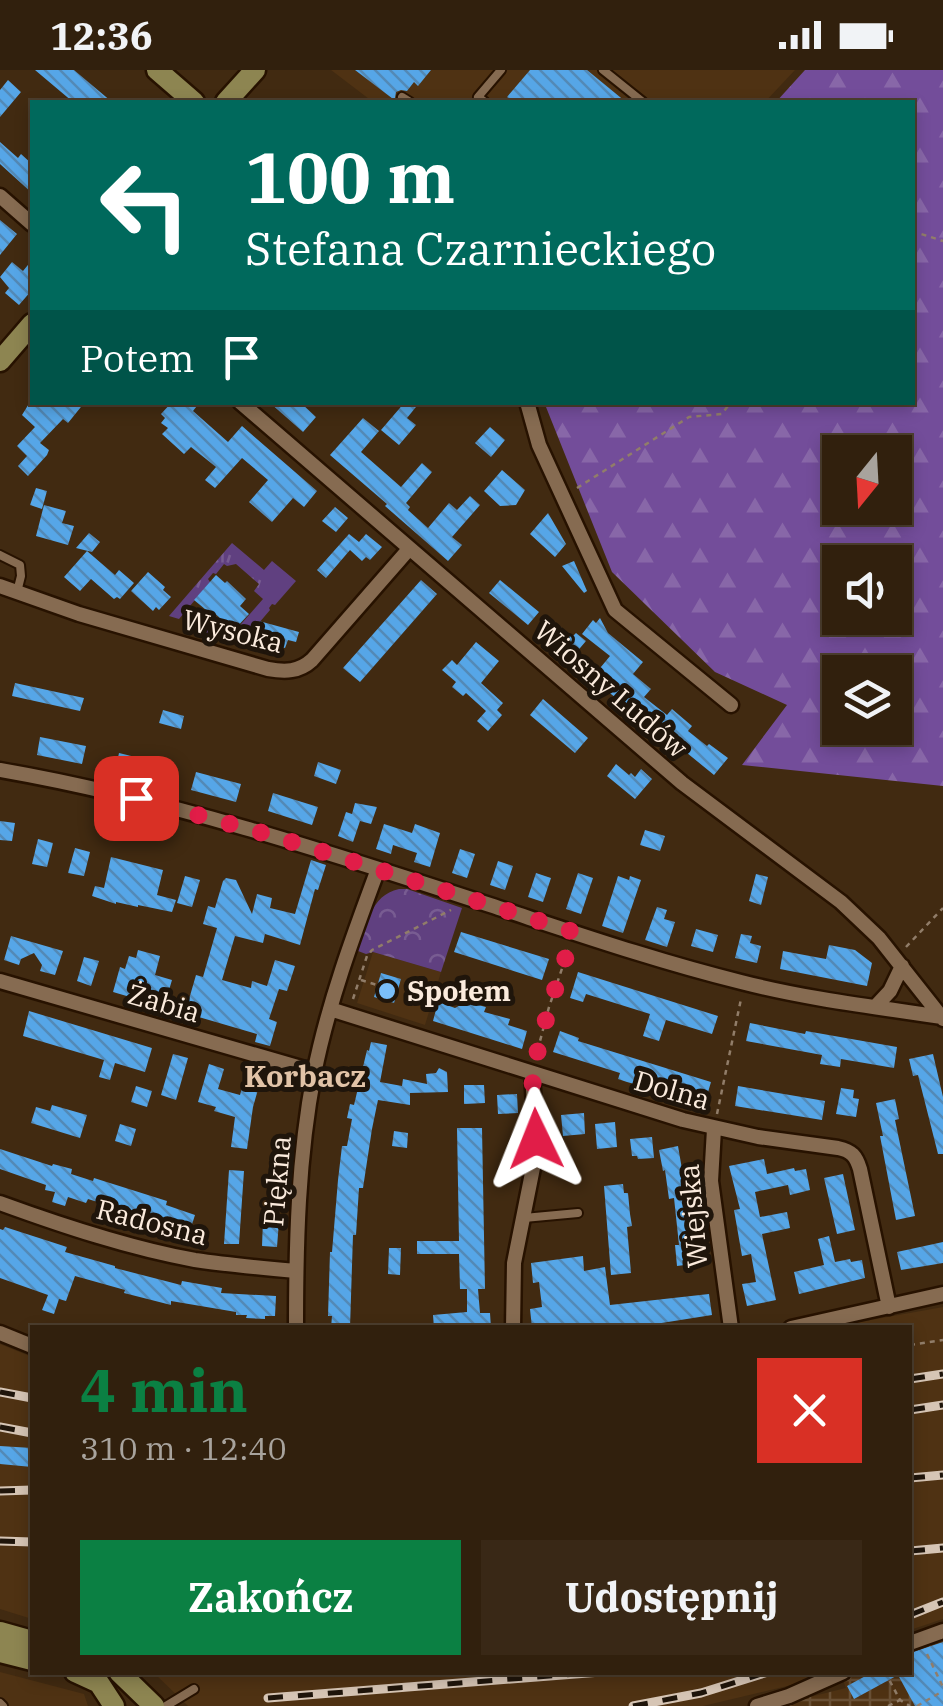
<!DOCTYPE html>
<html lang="pl">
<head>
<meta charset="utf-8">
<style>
  :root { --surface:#31200d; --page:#392816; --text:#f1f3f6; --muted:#a8a39d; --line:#4c3e2e; --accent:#0b8043 }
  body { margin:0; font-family:"IBM Plex Serif",serif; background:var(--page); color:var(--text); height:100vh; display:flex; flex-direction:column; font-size:38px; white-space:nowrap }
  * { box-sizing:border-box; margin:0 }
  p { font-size:32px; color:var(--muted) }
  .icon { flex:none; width:55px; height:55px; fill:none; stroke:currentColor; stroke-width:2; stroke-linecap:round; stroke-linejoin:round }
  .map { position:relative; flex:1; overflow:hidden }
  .details { position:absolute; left:30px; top:1255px; width:882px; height:350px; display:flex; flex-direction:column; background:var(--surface); border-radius:0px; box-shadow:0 5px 15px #0003,0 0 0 2px var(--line) }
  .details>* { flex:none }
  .hud { position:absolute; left:30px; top:30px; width:885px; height:305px; border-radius:0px; box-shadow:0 5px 15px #0003,0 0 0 2px var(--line); background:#00695c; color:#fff; overflow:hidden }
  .needle { width:65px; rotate:198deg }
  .tools { position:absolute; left:822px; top:365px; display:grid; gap:20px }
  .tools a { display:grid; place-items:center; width:90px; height:90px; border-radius:0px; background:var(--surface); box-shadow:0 5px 15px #0003,0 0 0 2px var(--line); font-size:50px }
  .pin { position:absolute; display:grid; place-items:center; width:85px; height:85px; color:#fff; margin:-42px; border-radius:20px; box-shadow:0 5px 15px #0006 }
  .me { position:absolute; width:110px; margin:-55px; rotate:358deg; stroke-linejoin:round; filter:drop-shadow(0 0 8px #0008) }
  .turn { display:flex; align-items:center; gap:35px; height:210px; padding:0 50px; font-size:45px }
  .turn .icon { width:130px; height:130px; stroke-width:2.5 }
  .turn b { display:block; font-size:70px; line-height:85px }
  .then { display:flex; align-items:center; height:95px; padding:0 50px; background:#0003; gap:20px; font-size:38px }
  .round { display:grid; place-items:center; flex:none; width:105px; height:105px; border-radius:0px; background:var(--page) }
  .head { display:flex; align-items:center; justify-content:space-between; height:170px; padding:0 50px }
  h1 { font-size:60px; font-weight:700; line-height:75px; color:var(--accent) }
  .action { display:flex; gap:20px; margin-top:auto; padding:20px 50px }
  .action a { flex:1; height:115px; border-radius:0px; background:var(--accent); color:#fff; font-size:40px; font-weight:700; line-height:115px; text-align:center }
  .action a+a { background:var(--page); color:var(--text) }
  .status { display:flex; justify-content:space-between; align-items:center; height:70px; padding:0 50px; background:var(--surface); direction:ltr }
  .status svg { height:28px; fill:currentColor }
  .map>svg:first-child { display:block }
  .built { fill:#4f3213 }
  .industrial { fill:url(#industrial-grid) }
  .grass { fill:url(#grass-tufts) }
  .forest { fill:url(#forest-firs); fill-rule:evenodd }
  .park { fill:url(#park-crowns) }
  .building { fill:url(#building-back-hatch) }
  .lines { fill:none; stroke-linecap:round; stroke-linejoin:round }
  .lane-casing { stroke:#271200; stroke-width:12 }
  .street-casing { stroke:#271200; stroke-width:19 }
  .secondary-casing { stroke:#271200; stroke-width:25 }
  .path { stroke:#917d69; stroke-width:2.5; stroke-dasharray:5 5; stroke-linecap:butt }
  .lane { stroke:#866b51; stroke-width:8 }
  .street { stroke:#866b51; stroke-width:14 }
  .secondary { stroke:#8d8551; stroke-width:20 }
  .rail-casing { stroke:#d6c5b5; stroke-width:9 }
  .rail { stroke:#1f150b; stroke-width:5; stroke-dasharray:15; stroke-linecap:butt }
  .route { stroke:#e11d48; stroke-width:18; stroke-dasharray:0 32.4 }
  .poi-dot { fill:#7abef8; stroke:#1f150b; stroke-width:4 }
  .labels { text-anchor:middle; stroke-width:10; stroke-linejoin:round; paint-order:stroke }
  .street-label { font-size:28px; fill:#fbebdd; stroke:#1f150b }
  .poi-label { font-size:28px; font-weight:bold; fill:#fbebdd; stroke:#1f150b; text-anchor:start }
  .neighbourhood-label { font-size:30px; font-weight:bold; fill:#e1c3a7; stroke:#1f150b }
</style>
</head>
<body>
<div class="status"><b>12:36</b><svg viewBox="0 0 49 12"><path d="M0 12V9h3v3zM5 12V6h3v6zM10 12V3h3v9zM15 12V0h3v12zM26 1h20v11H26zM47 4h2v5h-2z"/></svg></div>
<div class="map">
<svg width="943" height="1636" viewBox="0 0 943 1636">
  <defs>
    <pattern id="industrial-grid" width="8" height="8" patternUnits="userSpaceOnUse" patternTransform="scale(2.5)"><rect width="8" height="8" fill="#4f3213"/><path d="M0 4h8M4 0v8" fill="none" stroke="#695035"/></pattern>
    <pattern id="grass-tufts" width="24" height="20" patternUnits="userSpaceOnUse" patternTransform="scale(2.5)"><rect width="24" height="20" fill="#604080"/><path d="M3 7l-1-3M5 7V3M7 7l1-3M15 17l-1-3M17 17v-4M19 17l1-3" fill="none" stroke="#785c92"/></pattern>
    <pattern id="forest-firs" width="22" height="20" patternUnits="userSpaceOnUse" patternTransform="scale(2.5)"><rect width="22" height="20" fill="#734d9a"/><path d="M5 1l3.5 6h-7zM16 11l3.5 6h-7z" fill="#8867a8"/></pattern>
    <pattern id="park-crowns" width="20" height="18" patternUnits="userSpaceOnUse" patternTransform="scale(2.5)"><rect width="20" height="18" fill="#604080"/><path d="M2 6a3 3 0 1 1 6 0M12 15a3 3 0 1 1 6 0" fill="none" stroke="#785c92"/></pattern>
    <pattern id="building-back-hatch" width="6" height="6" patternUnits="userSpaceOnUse" patternTransform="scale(2.5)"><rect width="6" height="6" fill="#56a6e7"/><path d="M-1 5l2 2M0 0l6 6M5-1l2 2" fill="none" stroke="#5389b6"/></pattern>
  </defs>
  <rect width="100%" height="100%" fill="#412a11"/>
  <!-- built -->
  <path class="built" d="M331,0H795L765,32H373Z
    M373,882L441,902L425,955L357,933Z
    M943,1237V1549L910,1560V1258L832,1257Z
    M0,1274L32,1287V1549L0,1539Z
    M0,1602L84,1624L88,1636H0Z
    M154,1603H820L804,1612L703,1636H188Z"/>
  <!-- industrial -->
  <path class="industrial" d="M943,1564V1636H774L846,1618L842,1607L851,1603L910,1602V1576Z"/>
  <!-- grass -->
  <path class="grass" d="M232,473L264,500L272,491L296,511L275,535L272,534L269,538L270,540L241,574L203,564L220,548L222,550L220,553L223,552L235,561L263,529L254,521L259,514L236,494L227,496L224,494L216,504L213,503L208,509L210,512L179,549L169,546Z"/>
  <!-- forest -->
  <path class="forest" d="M805,0H943V716L742,695L787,635L715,602L612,502L546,337L547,332H912V32H776ZM840,382H895V438H840ZM840,492H895V548H840ZM840,602H895V658H840Z"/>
  <!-- park -->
  <path class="park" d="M399,819H407L462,838L441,902L373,882L366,884L358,881C366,857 370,825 399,819Z"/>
  <!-- building -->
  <path class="building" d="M35,0H74L112,32H73Z
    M355,0H431L418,16L414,12L407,21L401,20L396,22L395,28L397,32Z
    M530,0H587L626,32H513L507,27Z
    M8,10L21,22L0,47V20Z
    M0,72L18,88L21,84L32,94V123L0,94Z
    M0,150L17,164L0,185Z
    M32,190V220L19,235L5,223L9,218L0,207L12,192L23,201Z
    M30,332H85L68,353L63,349L40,373L49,380L47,385L28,406L18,396L27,386L17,376L35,357L22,345Z
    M172,332H200L193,341L228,372L242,356L317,421L304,437L293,428L272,452L249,432L268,410L242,388L215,418L205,410L216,397L191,377L184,384L162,364L168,358L161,353L165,348L161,344Z
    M269,332H300L316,347L303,362Z
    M405,332H420L407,348L416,355L399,375L381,360Z
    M363,348L379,361L361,382L401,417L422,393L432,402L406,433L410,437L408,440L428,458L449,433L457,440L470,426L480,435L452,467L462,475L448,491L385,436L387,434L330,385Z
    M490,357L505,370L491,387L475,373Z
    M502,400L525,420L516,435L500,436L484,421Z
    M36,418L47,421L42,439L30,435Z
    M44,435L66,441L62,453L74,456L68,475L36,466Z
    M335,437L348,448L336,462L322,451Z
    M548,443L566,474L555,487L530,464Z
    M89,463L100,472L92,482L76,478Z
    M349,464L359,472L366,464L382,477L370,490L366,487L362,491L350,480L326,508L317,500Z
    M87,481L115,505L119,500L134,513L120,529L117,527L114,529L91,509L80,521L64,507Z
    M574,491L587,521L584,523L562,496Z
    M148,502L165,517L163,520L171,527L159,540L156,537L153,541L131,521Z
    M216,505L225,513L227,511L246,529L240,536L249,544L234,560L213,542L211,544L194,530Z
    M421,510L437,524L360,612L343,598Z
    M500,510L539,542L528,555L489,523Z
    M600,548L608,563L643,592L633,604L651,619L644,627L667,645L672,639L692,656L688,661L707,676L709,674L728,688L714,705L676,674L675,676L661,666L666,659L648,643L644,649L591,609L610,586L582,564L593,550L596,553Z
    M259,551L299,562L296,572L288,570L285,578L264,572L266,564L256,562Z
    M558,555L572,567L576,563L586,571L569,591L544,570Z
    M476,572L499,591L481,613L503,633L497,640L502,645L488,661L477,651L486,641L466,623L463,626L452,617L456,612L442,600L452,590L457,595Z
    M15,613L84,628L80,641L12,626Z
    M543,629L588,668L575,683L530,645Z
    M163,640L184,646L181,659L159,653Z
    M40,667L86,676L82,694L37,685Z
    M119,683L164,694L160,712L115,701Z
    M318,692L341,700L336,714L314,706Z
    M616,694L629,705L631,703L635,707L641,699L652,709L635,729L607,706Z
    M196,702L241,714L236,732L191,720Z
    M273,723L318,737L312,755L268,741Z
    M355,733L377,737L371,754L360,751L353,772L338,766L346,742L352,744Z
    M0,751L15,753L12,771L0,770Z
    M384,754L412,763L415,754L440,763L430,797L414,792L417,783L393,775L391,784L376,779Z
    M645,760L665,766L660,781L640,775Z
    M38,769L53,773L47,797L32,794Z
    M75,778L90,782L84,806L68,803Z
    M460,779L475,784L467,808L452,803Z
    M111,787L163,800L157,825L176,830L172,842L138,835V837L116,832V834L92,826L95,816L104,818Z
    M311,790L326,795L318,820L315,819L300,875L265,864L263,873L235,866L222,910L251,918L252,911L267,916L275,890L295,896L287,921L279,919L269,949L277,952L270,976L255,972L257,964L185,943L196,905L203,907L217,858L203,854L208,836L215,838L223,811L226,808L236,810L252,844L257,824L272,828L270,838L295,844Z
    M498,791L513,796L505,820L490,815Z
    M536,803L551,808L543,832L528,827Z
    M578,803L593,808L581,844L566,839Z
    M756,804L768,807L761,835L749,831Z
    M185,806L200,810L192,837L177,833Z
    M618,806L629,810L630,806L641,810L623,863L602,856Z
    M657,837L667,840L664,849L675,852L667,877L645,870Z
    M696,859L718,865L713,882L691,876Z
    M461,862L549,889L542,910L454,882Z
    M741,864L752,866L750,873L761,876L757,893L735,888Z
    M11,866L63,881L55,905L40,901L42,895L34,883L21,889L19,895L4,890Z
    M829,875L855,880L872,893L867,916L780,899L783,881L826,889Z
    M138,880L160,886L155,905L172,910L164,937L113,922L120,897L125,899L129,886L136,888Z
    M84,887L99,891L91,916L77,911Z
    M578,902L718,946L712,964L666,950L659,971L643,966L650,944L586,924L583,932L570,928Z
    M381,903L401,909L394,933L374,927Z
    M471,929L474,934L486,937L484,942L510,949L508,955L527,961L522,979L433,951L438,932L455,938Z
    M29,941L152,978L145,1002L115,993L110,1010L99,1007L104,990L23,966Z
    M750,953L805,964L806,961L897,977L894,998L841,989L840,997L820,994L822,985L746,971Z
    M560,961L579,968L578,971L711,1012L706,1029L701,1028L700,1033L685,1029L687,1025L640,1010L638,1015L627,1012L618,1009L620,1003L553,982Z
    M371,972L387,975L380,1012L402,1016L403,1009L427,1014L426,1004L436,1003L439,998L447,1002L448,1022L410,1023V1035L378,1030L372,1059L363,1118H359L356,1165H353L350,1258H331L332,1246H328L330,1182H332L338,1110L342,1076H347L352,1049L347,1048L350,1034L354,1035L367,980L369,981Z
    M173,984L188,988L176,1030L161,1025Z
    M933,984L943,1027V1084H938L918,1005L913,1006L909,989Z
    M209,994L224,999L218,1019L240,1025L248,997L263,1002L253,1037L247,1079L231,1077L235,1047L214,1041L216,1037L198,1032Z
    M464,1015H484L485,1033L464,1034Z
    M136,1016L152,1021L147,1037L131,1032Z
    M738,1016L825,1031L822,1050L735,1036Z
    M841,1018L854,1020L853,1028L859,1029L856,1047L836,1044Z
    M517,1024L518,1043L498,1044L497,1025Z
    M895,1029L899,1049L895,1050L915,1146L896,1150L880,1066H883L876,1033Z
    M52,1035L87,1045L80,1068L31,1053L36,1037L50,1041Z
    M584,1043L585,1064L563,1066L561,1045Z
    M615,1052L617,1077L597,1079L595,1054Z
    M120,1054L136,1059L131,1076L115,1071Z
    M457,1058H482L485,1219H478L480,1243H490L491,1258H434L433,1245L467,1242V1219H460L459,1184H417V1171H459Z
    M394,1061L408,1063L407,1078L392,1076Z
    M652,1067L654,1088L638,1089L637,1086H632L630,1069Z
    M678,1076L689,1140L697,1139L703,1184H700L701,1193L677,1196L675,1175H679L674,1128L669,1129L665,1100L663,1101L659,1080Z
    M0,1079L52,1096L53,1094L72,1099L71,1104L93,1111L94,1108L167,1131L166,1135L195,1145L187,1170L169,1164L170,1160L141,1149L142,1146L88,1129L86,1133L68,1127L65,1136L52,1132L55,1122L45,1120L46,1115L0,1099Z
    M764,1089L767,1104L794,1098L795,1101L806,1099L810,1120L790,1125L788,1115L755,1122L760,1147L787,1142L790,1158L762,1164L776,1230L747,1236L742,1214L756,1212L751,1184L742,1186L734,1140L740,1139L729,1096Z
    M229,1100L244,1101L239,1174H224Z
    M843,1104L855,1160L837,1164L824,1108Z
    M623,1114L624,1123H628L630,1144L632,1156L627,1157L631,1203L611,1205L604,1116Z
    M263,1150L279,1151L277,1177L262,1176Z
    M5,1157L67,1177L65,1182L115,1196V1198L181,1215L182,1211L222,1218L221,1223L276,1226L275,1246H265V1249L246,1248L247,1245H236V1242L171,1231V1235L124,1223L125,1220L75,1206L66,1231L59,1229L54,1244L42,1240L48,1225L0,1208V1159L3,1160Z
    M829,1166L835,1192L850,1189L851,1192L862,1190L865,1208L799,1224L794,1202L824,1195L818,1169Z
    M943,1172V1193L901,1200L897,1182Z
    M389,1178H401L400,1205L388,1204Z
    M583,1186L584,1201L605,1197L610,1235L709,1224L712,1245L630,1258H532L530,1239L542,1237L539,1212L533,1213L531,1193Z
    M0,1376L32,1378V1397L0,1394Z
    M943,1572V1636H915L898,1605L854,1629L847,1616L873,1602H910V1583Z"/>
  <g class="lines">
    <defs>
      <path id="lane" d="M603,0L643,32
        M402,27L410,32
        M485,32L478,27L501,0
        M0,485L20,495L21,506L17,522
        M524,1148L578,1143
        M0,1633L3,1636
        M166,1636L194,1619"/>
      <path id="street" d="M0,126L32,154
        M240,332L682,713L841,832L879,868L943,949
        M527,332L539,375L615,540L731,635
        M0,516L79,544L268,599C285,602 299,602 312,590L409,479
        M0,700C172,730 337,785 502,839C581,865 660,892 741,912C807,929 875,937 942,947
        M0,911L315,1002
        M875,937L890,921L902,896
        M330,939L683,1050L758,1067L838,1078C852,1081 856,1086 860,1099L889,1237
        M714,1059L711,1111L731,1258
        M0,1133C63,1156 129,1178 195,1190C228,1195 262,1198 296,1201
        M296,1258C296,1172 298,1088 314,1004C328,934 353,866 378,799
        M513,1258L514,1193L534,1093L536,1069L532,1003
        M791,1258L943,1224
        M0,1263L32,1276
        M910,1573L943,1561
        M757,1636L789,1626L843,1602"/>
      <path id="secondary" d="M157,0L194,32
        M226,32L255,0
        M0,291L32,254
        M0,1562L32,1571
        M0,1582L32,1590
        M75,1602L99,1613L114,1636
        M119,1602L154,1636"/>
    </defs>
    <!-- lane casing -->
    <use href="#lane" class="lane-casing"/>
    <!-- street casing -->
    <use href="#street" class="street-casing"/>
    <!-- secondary casing -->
    <use href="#secondary" class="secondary-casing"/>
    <!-- path -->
    <path class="path" d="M912,161L943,171
      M577,418L689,347L722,344L731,332
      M906,877L943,838
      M361,910L377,915
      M353,929L367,886L372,880L451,840
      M535,990L549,937L569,878
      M717,1044L741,929
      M910,1275L943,1270
      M927,1584L943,1617
      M885,1602L900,1630L910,1636
      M888,1636L900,1630
      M917,1636L943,1621"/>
    <!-- lane -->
    <use href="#lane" class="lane"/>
    <!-- street -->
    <use href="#street" class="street"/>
    <!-- secondary -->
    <use href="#secondary" class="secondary"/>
    <defs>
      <path id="rail" d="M910,1309L943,1304
        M0,1322L32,1328
        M910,1340L943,1335
        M0,1357L32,1363
        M910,1408L943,1405
        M0,1421L32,1420
        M0,1471L32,1472
        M910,1481L943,1478
        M910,1545L943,1532
        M268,1628L601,1602
        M633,1636L701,1623L768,1602"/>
    </defs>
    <!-- rail casing -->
    <use href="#rail" class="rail-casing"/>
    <!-- rail -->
    <use href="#rail" class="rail"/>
  </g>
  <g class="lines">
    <!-- route -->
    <path class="route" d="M136,728L270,765L574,862L549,938L532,1003L536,1069"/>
  </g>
  <!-- markers -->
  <circle class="poi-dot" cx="387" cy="921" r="10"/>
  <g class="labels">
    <!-- street labels -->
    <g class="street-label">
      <text transform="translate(233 561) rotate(14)" y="10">Wysoka</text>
      <text transform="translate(611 619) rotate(41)" y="10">Wiosny Ludów</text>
      <text transform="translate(164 933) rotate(16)" y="10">Żabia</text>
      <text transform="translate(672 1020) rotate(16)" y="10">Dolna</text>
      <text transform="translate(277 1111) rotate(-85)" y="10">Piękna</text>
      <text transform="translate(693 1146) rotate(-95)" y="10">Wiejska</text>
      <text transform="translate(152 1152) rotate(14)" y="10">Radosna</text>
    </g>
    <!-- poi labels -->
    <g class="poi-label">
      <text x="407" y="931">Społem</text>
    </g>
    <!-- neighbourhood labels -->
    <g class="neighbourhood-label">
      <text x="305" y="1017">Korbacz</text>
    </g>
  </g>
</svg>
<div class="tools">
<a><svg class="needle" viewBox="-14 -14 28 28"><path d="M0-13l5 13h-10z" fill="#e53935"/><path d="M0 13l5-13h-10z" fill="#a8a39d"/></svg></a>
<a><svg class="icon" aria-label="sound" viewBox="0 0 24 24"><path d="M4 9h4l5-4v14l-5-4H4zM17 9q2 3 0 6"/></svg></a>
<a><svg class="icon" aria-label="layers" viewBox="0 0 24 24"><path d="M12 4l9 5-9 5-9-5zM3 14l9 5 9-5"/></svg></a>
</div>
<div class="pin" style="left:136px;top:728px;background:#d93025"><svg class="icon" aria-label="arrive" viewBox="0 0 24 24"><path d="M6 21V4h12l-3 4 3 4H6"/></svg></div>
<svg class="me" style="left:536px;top:1069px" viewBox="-20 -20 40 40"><path d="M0-17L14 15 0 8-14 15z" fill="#e11d48" stroke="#fff" stroke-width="4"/></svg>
<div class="hud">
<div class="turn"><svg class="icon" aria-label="left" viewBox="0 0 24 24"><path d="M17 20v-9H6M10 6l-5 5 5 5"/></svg><div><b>100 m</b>Stefana Czarnieckiego</div></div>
<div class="then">Potem<svg class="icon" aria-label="arrive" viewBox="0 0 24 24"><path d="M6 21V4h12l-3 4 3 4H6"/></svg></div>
</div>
<section class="details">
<div class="head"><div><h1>4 min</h1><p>310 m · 12:40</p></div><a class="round" style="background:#d93025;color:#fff"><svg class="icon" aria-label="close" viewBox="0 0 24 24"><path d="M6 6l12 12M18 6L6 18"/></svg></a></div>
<div class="action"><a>Zakończ</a><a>Udostępnij</a></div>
</section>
</div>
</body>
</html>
